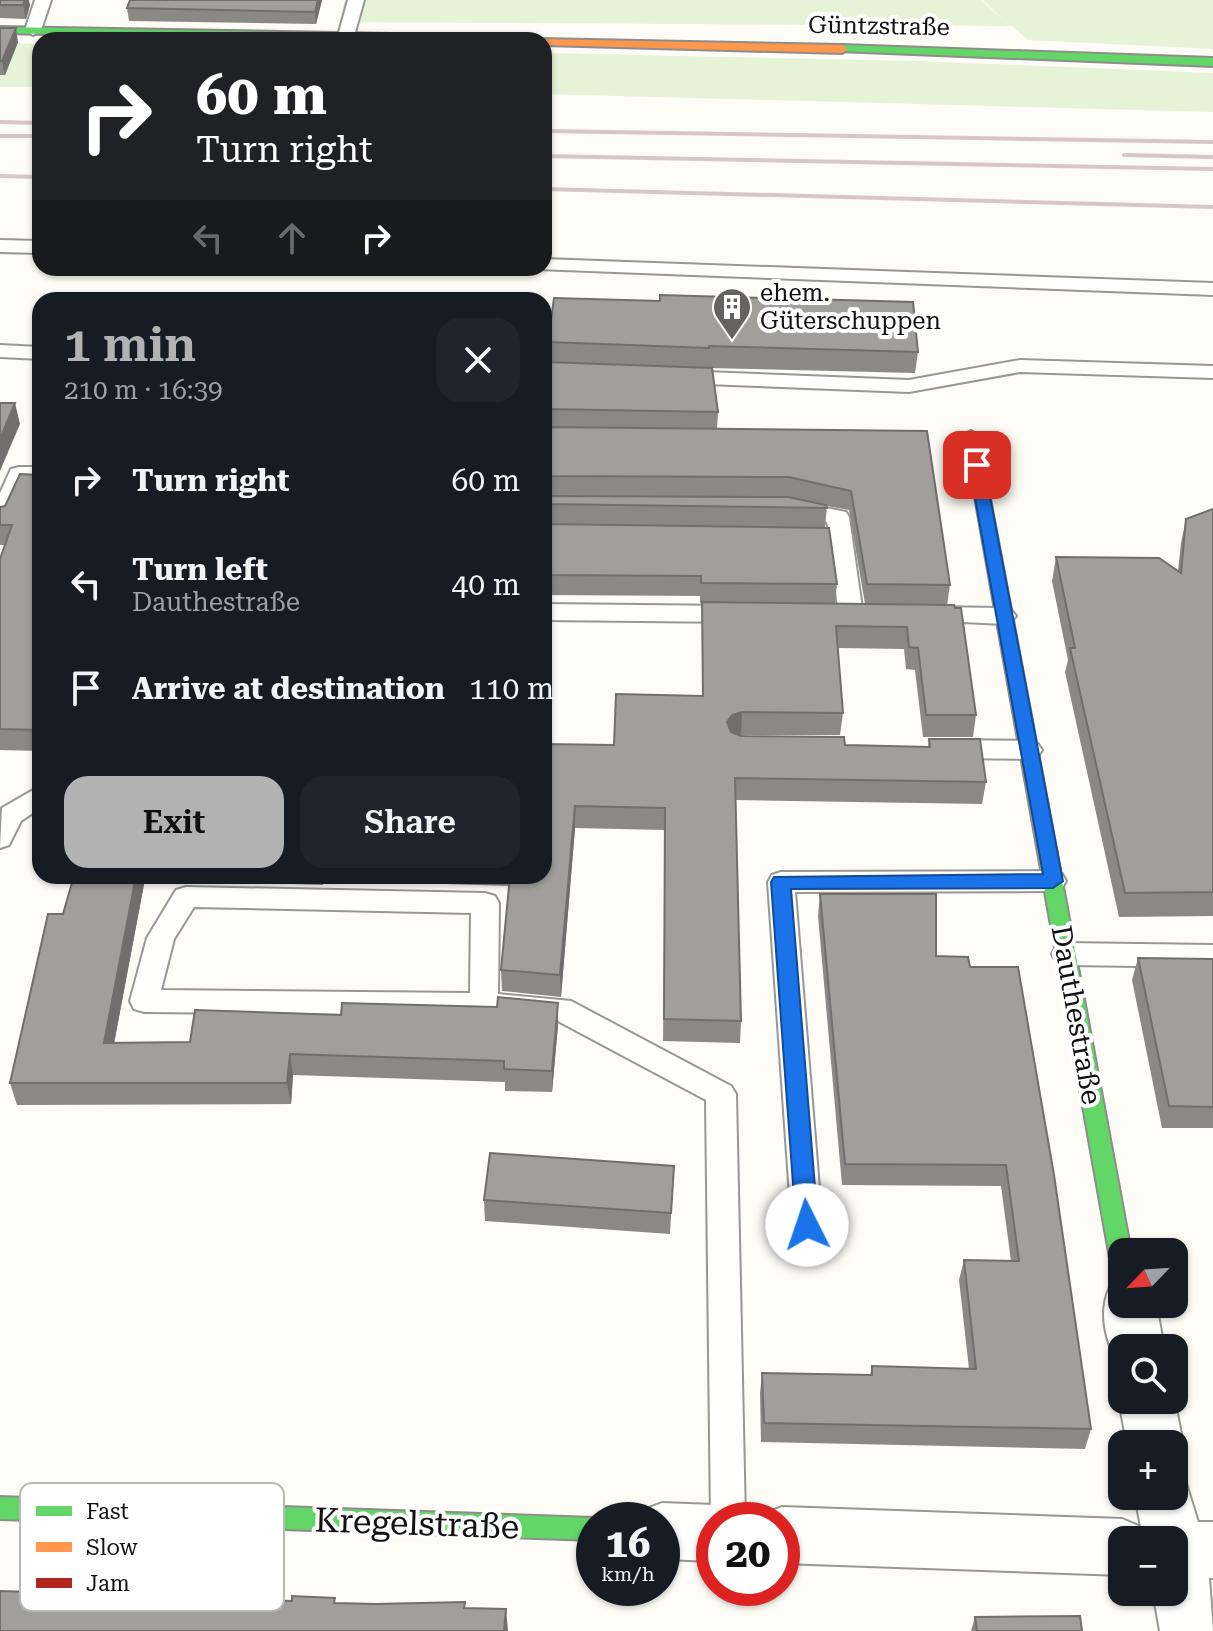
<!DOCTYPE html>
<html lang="en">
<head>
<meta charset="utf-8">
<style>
  :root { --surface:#171b24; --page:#20242c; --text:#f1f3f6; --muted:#9ea1a6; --accent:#b2b2b3 }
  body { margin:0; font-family:"Roboto Serif",serif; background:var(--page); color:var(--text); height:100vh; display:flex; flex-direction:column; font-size:30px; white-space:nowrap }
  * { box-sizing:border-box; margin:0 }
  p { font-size:26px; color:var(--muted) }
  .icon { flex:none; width:44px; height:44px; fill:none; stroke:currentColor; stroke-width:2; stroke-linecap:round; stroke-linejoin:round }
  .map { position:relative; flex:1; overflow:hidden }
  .side { position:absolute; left:32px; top:292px; width:520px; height:592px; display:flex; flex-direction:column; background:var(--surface); border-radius:24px; box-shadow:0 2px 6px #0004 }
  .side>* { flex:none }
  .banner { position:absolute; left:32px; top:32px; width:520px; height:244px; border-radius:24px; box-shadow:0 2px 6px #0004; background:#202124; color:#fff; overflow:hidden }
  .needle { width:52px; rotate:245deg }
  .fabs { position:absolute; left:1108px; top:1238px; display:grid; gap:16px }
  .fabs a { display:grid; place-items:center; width:80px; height:80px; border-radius:16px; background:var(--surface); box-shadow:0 2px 6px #0004; font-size:40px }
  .speed { position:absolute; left:576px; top:1502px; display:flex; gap:16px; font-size:40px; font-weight:700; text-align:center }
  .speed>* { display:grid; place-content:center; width:104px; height:104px; border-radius:50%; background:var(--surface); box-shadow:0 2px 6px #0004; line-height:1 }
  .speed small { font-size:20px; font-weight:400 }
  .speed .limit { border:12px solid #d22; background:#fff; color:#111 }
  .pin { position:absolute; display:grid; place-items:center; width:68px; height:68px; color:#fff; margin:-34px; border-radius:16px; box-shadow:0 4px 12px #0006 }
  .me { position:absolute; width:88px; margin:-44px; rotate:356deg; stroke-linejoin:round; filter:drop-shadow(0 0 6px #0008) }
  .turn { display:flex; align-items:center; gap:28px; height:168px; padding:0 32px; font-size:36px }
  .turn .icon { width:104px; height:104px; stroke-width:2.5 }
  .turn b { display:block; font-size:56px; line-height:68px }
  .lanes { display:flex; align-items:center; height:76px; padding:0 32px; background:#0003; justify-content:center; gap:40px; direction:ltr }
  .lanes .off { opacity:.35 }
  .round { display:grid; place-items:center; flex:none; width:84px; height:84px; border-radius:24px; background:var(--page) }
  .headline { display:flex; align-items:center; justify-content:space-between; height:136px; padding:0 32px }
  h1 { font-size:48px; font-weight:600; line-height:60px; color:var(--accent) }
  .primary-button { display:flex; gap:16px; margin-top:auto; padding:16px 32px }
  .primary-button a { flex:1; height:92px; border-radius:24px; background:var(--accent); color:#111; font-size:32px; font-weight:600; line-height:92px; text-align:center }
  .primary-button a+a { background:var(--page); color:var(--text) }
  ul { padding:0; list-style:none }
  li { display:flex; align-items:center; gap:24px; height:104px; padding:0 32px }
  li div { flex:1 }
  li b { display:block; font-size:30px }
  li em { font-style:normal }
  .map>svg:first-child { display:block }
  .green { fill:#e7f3d7 }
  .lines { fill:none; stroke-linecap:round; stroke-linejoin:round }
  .lane-casing { stroke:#979795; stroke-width:4 }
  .street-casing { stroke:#979795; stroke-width:4 }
  .fast-casing { stroke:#8e8d8b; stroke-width:4 }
  .slow-casing { stroke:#8e8d8b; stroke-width:4 }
  .jam-casing { stroke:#8e8d8b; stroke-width:4 }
  .lane { fill:#fffffe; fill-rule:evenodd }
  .street { fill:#fffffe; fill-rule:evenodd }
  .fast { fill:#63d668; fill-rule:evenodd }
  .slow { fill:#ff974d; fill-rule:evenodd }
  .jam { fill:#b3261e; fill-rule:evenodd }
  .rail { stroke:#d9c6c7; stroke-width:4 }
  .wall { fill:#8a8986 }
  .shaded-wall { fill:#716f6d }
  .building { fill:#a19f9c; stroke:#716f6d; stroke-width:2 }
  .route { fill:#1a73e8; stroke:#114b97; stroke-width:2 }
  .labels { text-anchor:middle; stroke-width:8; stroke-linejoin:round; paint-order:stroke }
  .far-street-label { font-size:24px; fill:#111; stroke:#fff }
  .far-poi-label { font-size:24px; fill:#111; stroke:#fff; text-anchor:start }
  .street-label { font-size:28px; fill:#111; stroke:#fff }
  .near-street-label { font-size:34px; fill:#111; stroke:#fff }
  .key { fill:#fff; stroke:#b8b8b8; stroke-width:2 }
  .key-label { font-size:22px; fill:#111 }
</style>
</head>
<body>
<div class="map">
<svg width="1213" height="1631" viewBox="0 0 1213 1631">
  <rect width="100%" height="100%" fill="#fdfcf7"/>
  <!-- green -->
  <path class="green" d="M345,0H981L1007,23L983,0H1213V49L1028,40L1012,26L339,22Z
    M0,43L40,44V87H0Z
    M544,53L918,61L1213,73V112L544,94Z"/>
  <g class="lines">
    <defs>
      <path id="lane" d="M35,0H51L41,30L33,35L25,30Z
        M348,0H364L354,36L352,40H342L338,36Z
        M0,240L40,241V253L0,252Z
        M544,259L1213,283V295L537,269L544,268Z
        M0,345L40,347V359L0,357Z
        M1020,360L1213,366V378L1020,372L909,392L680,383L670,377L680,371L909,380Z
        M19,467H40V481H27L11,520L8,525L0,527V493L11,469Z
        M791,501L846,512L849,517L863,615L859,620H843L839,615L830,545L786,542L783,537L786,532L829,531L827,522L783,513L780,508L783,503Z
        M544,604L736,606L744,609L748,614L744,619L736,622L544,620Z
        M928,607L1004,608L1012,611L1016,616L1012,621L1004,624L920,620L916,615L920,610Z
        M949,740L1029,741L1038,744L1042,750L1038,756L1029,759L949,758L940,755L936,749L940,743Z
        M40,786V808L21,821L9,845L0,848L2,808Z
        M1053,871L1062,874L1066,881L1062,888L1053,891L795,892L822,1225L818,1234L807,1238L796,1234L792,1225L768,882L772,875L781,872Z
        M186,887L485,893L495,896L499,903L498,994L571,1001L731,1086L736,1094L745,1520H714V1527L711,1520L706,1100L556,1020L484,1015L144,1012L134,1009L130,1001L147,938L176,890ZM194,907L471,913L470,993L161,990L174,939Z
        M1066,943L1213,945V967L1066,965L1056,961L1052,954L1056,947Z"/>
      <path id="street" d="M1122,1283V1304H1156L1164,1348H1122V1367L1118,1365C1106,1341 1098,1312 1110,1287Z
        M1122,1394V1400L1174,1398L1183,1444L1175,1462L1174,1444H1127L1119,1400Z
        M1174,1473L1184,1477L1198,1522H1213V1578H1209L1213,1631H1160L1153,1592H1174V1540H1122V1575L782,1563V1520H759L761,1515L782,1507L1122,1519L1141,1527L1135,1496H1174Z
        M662,1503L714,1505L735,1513L737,1520H714V1561L662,1559V1520H638L641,1511Z"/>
      <path id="fast" d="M0,27L502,36L508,40H326L0,33Z
        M842,45L1213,58V66L838,51V47Z
        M1034,773L1043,779L1131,1252H1122V1273L1114,1271L1111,1264L1025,779Z
        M0,1497L594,1518L600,1520H594V1540L0,1519Z"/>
      <path id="slow" d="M540,39L842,45L848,49L842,53L544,45V40Z"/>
      <path id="jam" d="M971,431L978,435L1043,779L1034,785L1025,779L964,435Z"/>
    </defs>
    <!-- lane casing -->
    <use href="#lane" class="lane-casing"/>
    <!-- street casing -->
    <use href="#street" class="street-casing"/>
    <!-- fast casing -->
    <use href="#fast" class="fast-casing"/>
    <!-- slow casing -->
    <use href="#slow" class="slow-casing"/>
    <!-- jam casing -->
    <use href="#jam" class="jam-casing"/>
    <!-- lane -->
    <use href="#lane" class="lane"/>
    <!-- street -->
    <use href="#street" class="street"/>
    <!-- fast -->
    <use href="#fast" class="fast"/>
    <!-- slow -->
    <use href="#slow" class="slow"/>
    <!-- jam -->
    <use href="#jam" class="jam"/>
    <!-- rail -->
    <path class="rail" d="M0,122L40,123
      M544,131L1213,142
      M0,136H40
      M1124,155L1213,157
      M544,156L1213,169
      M0,176L40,177
      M544,189L1213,207"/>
  </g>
  <!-- wall -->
  <path class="wall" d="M0,0L30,5L26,19L0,18Z
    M130,0H322L316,24L129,21L127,8Z
    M0,28L18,42L5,75H0Z
    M548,342L918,352L915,373L708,368L718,412L717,429L927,431L950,585L947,605L976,715L973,737H923L915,670L906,669L904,649L838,648L843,713L840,735H739L845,745L928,747L929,739L986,782L982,804L736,800L741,1021L740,1043L663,1041L665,830L575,828L561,997L502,991L501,970L509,886L324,880L323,885L145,879L114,1043L190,1042L341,1015L558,1003V1025L552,1092L505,1091V1082L293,1075L291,1104L17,1105L10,1083L74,876H544V744L614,745L702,696V603H700V596L544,595V524L837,584L835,604H865L849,510L827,506L825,528L544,524V375L548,362Z
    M40,475V751L0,750V559L5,545H0V507L5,506Z
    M1213,509V916L1119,917L1065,672L1068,660L1052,581L1056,557L1178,571L1181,543L1186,519Z
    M820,894L936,956L970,967L1091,1429L1085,1449L761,1442L760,1393L762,1373L870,1375L872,1366L969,1369L959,1280L964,1260L1011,1261L1001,1186L842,1185L818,916Z
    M1138,958L1213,959V1128H1162L1132,980Z
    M674,1166L670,1234L485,1221L484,1200Z
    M975,1617L1082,1631H971Z"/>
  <!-- shaded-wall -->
  <path class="shaded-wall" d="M25,0H29L30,5L26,19L23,5Z
    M318,0H322L316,24L315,12Z
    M16,28L18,42L5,75L2,61Z
    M297,36L298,40H276Z
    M15,403L20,424L0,471V439Z
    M742,712L741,734L731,737L727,722L732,715Z
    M575,806V828L561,997L560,975Z
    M136,876H144L145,879L110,1065L104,1043Z
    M558,1003V1025L552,1092V1071Z
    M290,1054L293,1075L291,1104L287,1083Z
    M506,1609L508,1631H504Z"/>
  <!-- building -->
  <path class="building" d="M0,0H25L23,5H0Z
    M130,0H318L315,12L127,8Z
    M0,28H16L2,61H0Z
    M120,35L297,36L276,40H118Z
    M660,295L913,302L918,352L709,346V348L548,342L554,298L660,301Z
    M546,362L712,368L718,412L544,409V375Z
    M0,403H15L0,439Z
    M544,427L927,431L950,585L867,584L851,491L789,477L544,476Z
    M20,474L40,475V730L0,729V559L12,525H0V507L5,506Z
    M544,496L788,497L826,505L827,508L544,504Z
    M1213,509V892L1125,893L1070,648H1075L1056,557L1159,558L1181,573L1186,519Z
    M544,524L829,528L837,584L701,583V576L544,575Z
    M702,602L954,605L955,608H961L976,715H926L918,648L909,647L907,627L836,626L843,713L742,712L732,715L727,722L731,732L741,736L844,737L845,745L930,747L929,739H980L986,782L735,778L741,1021L664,1019L665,808L575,806L560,975L501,970L510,876H544V744L614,745L616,694L703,696Z
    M74,876H136L104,1043L190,1042L195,1010L341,1015L342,1003L497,1007L498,997L558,1003L552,1071L504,1069V1061L290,1054L287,1083H10L48,914H63Z
    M820,894H936V956L968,957L970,967H1018L1054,1175L1091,1429L764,1423L762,1373L872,1375V1366L976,1369L964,1260L1019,1261L1006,1165L845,1164Z
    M1138,958L1213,959V1107L1169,1106Z
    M490,1153L674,1166L671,1213L484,1200Z
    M34,1587L76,1589L75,1594L162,1596L163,1592L204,1593V1598L292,1601V1596L335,1598L334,1603L375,1604L465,1602L464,1608L506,1609L504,1631H0V1591L32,1592Z
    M1080,1616L1082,1631H977L975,1617Z"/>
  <!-- route -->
  <path class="route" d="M977,461L984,465L1063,881L1053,888L791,889L818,1225L815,1232L807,1234L800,1232L796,1225L771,882L774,877L1043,874L969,465Z"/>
  <!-- icons -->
  <defs>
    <symbol id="building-pin" viewBox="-11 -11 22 30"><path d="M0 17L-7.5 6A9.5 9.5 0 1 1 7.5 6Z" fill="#646362" stroke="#fff"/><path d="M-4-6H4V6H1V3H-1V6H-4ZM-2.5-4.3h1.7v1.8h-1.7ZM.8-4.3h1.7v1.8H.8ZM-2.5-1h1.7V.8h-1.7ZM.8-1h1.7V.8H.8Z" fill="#fff"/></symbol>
  </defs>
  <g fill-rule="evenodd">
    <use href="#building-pin" x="710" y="285" width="44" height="60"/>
  </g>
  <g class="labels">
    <!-- far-street labels -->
    <g class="far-street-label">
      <text transform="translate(879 26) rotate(1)" y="8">Güntzstraße</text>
    </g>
    <!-- far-poi labels -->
    <g class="far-poi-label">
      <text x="760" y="301">ehem.<tspan x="760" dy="28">Güterschuppen</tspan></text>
    </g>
    <!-- street labels -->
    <g class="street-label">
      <text transform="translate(1077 1015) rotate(80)" y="10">Dauthestraße</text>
    </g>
    <!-- near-street labels -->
    <g class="near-street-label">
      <text transform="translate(417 1523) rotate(2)" y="12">Kregelstraße</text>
    </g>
  </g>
  <!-- legend -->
  <rect x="20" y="1483" width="264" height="128" rx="12" class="key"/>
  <rect x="36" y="1506" width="36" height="10" fill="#63d668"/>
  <rect x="36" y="1542" width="36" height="10" fill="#ff974d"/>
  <rect x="36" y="1578" width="36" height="10" fill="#b3261e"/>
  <g class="key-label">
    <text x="86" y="1519">Fast</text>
    <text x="86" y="1555">Slow</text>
    <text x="86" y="1591">Jam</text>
  </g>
</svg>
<div class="fabs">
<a><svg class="needle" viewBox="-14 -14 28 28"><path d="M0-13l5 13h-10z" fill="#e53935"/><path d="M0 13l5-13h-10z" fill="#9ea1a6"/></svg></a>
<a><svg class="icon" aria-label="search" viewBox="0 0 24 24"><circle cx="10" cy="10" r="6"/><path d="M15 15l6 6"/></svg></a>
<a>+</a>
<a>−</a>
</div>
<div class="speed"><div>16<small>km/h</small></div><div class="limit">20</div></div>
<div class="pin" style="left:977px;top:465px;background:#d93025"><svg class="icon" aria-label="arrive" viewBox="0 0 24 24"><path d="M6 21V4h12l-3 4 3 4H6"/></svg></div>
<svg class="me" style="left:807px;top:1225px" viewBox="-20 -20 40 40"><circle r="19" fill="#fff"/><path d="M0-13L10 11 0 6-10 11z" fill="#1a73e8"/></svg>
<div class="banner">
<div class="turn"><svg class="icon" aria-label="right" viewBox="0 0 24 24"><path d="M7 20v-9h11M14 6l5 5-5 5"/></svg><div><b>60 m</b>Turn right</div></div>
<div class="lanes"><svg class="icon off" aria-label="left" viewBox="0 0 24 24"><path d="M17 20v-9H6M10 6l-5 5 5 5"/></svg><svg class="icon off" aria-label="ahead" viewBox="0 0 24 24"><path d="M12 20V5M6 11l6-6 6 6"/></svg><svg class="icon" aria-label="right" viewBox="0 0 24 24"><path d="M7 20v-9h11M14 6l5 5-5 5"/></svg></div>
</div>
<section class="side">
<div class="headline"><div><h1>1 min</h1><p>210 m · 16:39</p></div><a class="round"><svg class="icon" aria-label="close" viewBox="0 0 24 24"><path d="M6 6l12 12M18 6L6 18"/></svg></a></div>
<ul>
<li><svg class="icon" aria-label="right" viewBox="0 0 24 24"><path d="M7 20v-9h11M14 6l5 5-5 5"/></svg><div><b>Turn right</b></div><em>60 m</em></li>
<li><svg class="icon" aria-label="left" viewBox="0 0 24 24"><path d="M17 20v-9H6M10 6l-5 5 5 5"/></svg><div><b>Turn left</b><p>Dauthestraße</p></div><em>40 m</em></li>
<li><svg class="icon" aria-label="arrive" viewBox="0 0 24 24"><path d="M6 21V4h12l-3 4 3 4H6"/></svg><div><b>Arrive at destination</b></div><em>110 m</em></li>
</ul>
<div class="primary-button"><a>Exit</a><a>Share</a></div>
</section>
</div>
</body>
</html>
